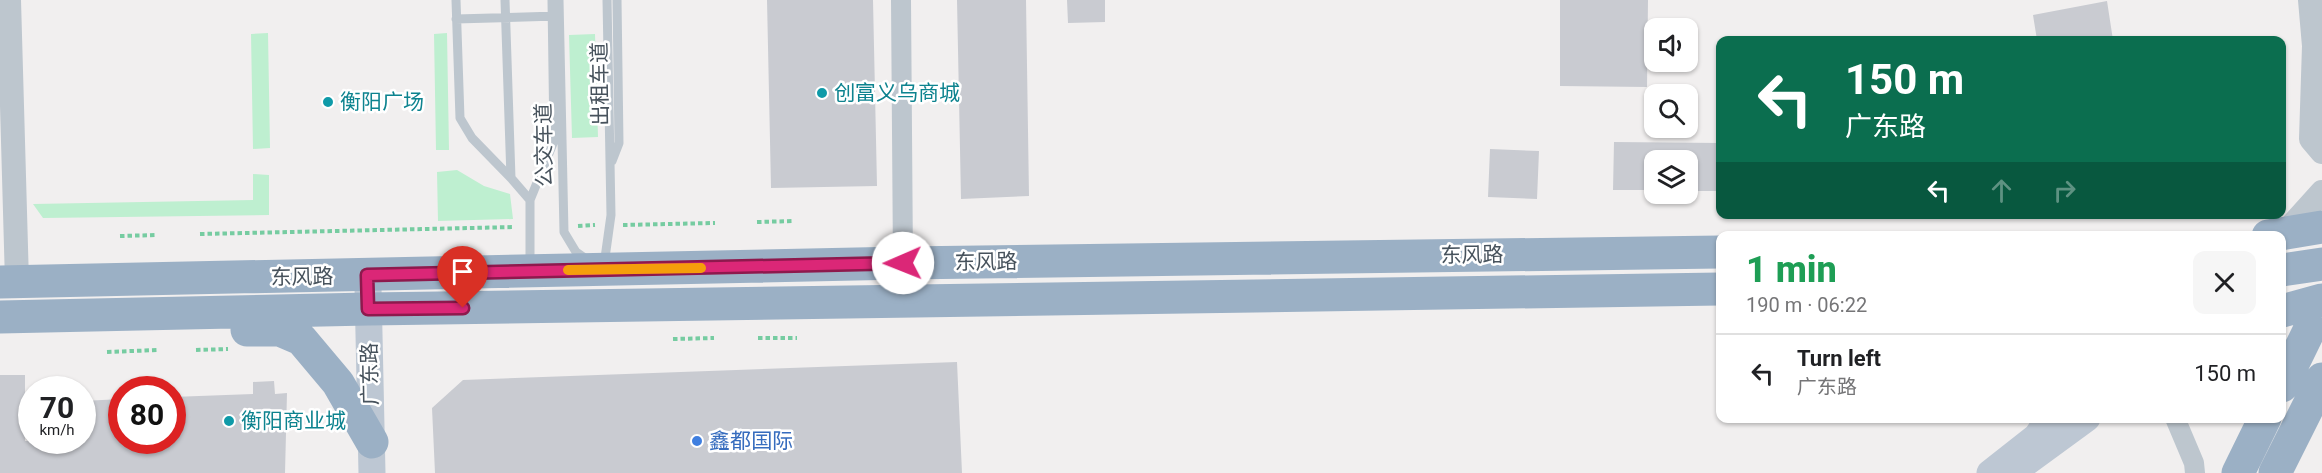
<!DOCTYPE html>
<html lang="en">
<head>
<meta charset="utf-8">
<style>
  :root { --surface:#fff; --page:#f6f6f6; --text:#202124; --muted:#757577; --line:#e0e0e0 }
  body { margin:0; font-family:Roboto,"Noto Sans SC",sans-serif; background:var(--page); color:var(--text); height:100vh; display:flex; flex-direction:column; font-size:22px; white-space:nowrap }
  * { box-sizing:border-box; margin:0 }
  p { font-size:20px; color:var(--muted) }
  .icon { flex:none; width:33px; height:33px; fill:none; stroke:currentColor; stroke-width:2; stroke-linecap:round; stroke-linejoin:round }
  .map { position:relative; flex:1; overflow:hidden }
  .details { position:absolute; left:1716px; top:231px; width:570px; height:192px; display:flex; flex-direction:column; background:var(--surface); border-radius:12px; box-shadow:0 2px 4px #0004 }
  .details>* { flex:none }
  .top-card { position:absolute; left:1716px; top:36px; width:570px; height:183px; border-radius:12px; box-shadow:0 2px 4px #0004; background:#0b6e4f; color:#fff; overflow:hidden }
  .tools { position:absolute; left:1644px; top:18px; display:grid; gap:12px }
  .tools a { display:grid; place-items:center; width:54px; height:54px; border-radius:12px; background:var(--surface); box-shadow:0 2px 4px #0004; font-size:30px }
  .speed { position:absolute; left:18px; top:376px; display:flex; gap:12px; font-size:30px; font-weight:700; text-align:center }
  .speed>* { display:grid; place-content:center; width:78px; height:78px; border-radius:50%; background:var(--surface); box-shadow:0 2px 4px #0004; line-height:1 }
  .speed small { font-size:15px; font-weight:400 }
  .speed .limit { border:9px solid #d22; background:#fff; color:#111 }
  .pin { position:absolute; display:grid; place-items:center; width:51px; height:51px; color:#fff; margin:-62px -26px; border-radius:50% 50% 50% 0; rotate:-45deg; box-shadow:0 0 6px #0007 }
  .pin .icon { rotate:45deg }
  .me { position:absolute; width:66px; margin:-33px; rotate:269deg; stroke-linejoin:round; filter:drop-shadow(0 0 4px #0008) }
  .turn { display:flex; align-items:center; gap:21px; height:126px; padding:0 30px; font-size:27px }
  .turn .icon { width:78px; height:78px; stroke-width:2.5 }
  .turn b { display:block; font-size:42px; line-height:51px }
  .lanes { display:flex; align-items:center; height:57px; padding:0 30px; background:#0003; justify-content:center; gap:30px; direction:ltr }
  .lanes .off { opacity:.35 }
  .round { display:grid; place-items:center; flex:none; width:63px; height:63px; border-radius:12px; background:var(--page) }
  .headline { display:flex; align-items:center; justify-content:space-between; height:102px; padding:0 30px }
  h1 { font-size:36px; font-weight:800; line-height:45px; color:#1e9e55 }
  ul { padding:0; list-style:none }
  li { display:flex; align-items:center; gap:18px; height:78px; padding:0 30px; border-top:2px solid var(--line) }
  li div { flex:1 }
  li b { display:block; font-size:22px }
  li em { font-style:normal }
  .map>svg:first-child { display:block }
  .green { fill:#beefd0 }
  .building { fill:#c9cbd1 }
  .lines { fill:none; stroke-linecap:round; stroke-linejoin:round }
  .path { stroke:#76cca1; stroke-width:4; stroke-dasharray:4.5 3; stroke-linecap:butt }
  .service { stroke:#bdc6ce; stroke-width:9 }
  .minor { stroke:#bdc6ce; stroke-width:20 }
  .tertiary { stroke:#bdc6ce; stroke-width:24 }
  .secondary { stroke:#bdc7d3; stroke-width:27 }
  .trunk { stroke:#9bb0c5; stroke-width:33 }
  .route-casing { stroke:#8e194d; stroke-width:15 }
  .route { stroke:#db2777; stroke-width:10 }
  .slow { stroke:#f59e0b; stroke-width:10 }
  .culture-dot { fill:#0f9aa8; stroke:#fff; stroke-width:2 }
  .shop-dot { fill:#3f7fe0; stroke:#fff; stroke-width:2 }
  .labels { text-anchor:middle; stroke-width:5; stroke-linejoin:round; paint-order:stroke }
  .street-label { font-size:21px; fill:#47525c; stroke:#fff }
  .culture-label { font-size:21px; fill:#0d838f; stroke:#fff; text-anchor:start }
  .shop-label { font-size:21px; fill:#366cbe; stroke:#fff; text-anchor:start }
</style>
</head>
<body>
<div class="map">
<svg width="2322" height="473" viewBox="0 0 2322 473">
  <rect width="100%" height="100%" fill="#f1efef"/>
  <!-- green -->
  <path class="green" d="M268,33L270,148L253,149L251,34Z
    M447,33L449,150H436L434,34Z
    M595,34L598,137L572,138L569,35Z
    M457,170L484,186L510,194L513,219L438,221L437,172Z
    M253,174L269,175V215L43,218L33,204L253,200Z"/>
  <!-- building -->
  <path class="building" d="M767,0H873L877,186L771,188Z
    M957,0H1026L1029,196L961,199Z
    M1067,0H1105V22L1068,23Z
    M1560,0H1648L1647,87L1560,86Z
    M2107,1L2113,40H2037L2033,15Z
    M1614,142L1720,143V191H1688V160H1654V190H1613Z
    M1490,149L1539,151L1537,199L1488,197Z
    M957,362L962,473H435L432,408L463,380Z
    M0,375H25V441H82V401L122,399V441H172V397L253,394V382L274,381L275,394L287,393L285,473H0Z"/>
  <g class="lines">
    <!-- path -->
    <path class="path" d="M757,222L794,221
      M623,225L715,223
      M578,226L595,225
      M200,234L514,227
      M120,236L157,235
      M758,338H797
      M673,339L714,338
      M196,350L228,349
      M107,352L158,350"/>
    <!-- service -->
    <path class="service" d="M456,0L460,118L472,138L511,178
      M505,0L511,178L530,200
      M559,0L564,232L576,252L586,259
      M456,19L557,16
      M612,161L619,143L617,0
      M604,265L611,215L607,0
      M530,266V200L554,141L552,0"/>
    <!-- minor -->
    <path class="minor" d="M901,0L903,263
      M2175,418L2194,463L2195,473"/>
    <!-- tertiary -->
    <path class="tertiary" d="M9,0L17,282
      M2310,0L2314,46L2311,139L2322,152
      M2286,232L2322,192"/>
    <!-- secondary -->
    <path class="secondary" d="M368,288L372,473
      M1990,473L2037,436L2049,418
      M2012,473L2087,418"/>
    <!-- trunk -->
    <path class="trunk" d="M2268,236L2322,227
      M2282,270L2322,264
      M0,282L903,263L1720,252
      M2282,311L2322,300
      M0,317L368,309L1720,289
      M247,330H280L301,339L338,383L372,442
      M2282,386L2322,304
      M2238,473L2265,418
      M2275,473L2322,379"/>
  </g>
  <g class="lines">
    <defs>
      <path id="route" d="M463,308L368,309L367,275L903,263"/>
    </defs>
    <!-- route casing -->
    <use href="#route" class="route-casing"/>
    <!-- route -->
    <use href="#route" class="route"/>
    <!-- slow -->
    <path class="slow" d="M568,270L701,268"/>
  </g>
  <!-- markers -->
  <g class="culture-dot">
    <circle cx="822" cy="93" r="6"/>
    <circle cx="328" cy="102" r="6"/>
    <circle cx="229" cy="421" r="6"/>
  </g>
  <circle class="shop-dot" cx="697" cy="441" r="6"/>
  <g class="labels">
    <!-- street labels -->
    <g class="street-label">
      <text transform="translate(600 84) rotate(-91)" y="7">出租车道</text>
      <text transform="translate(544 145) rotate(-91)" y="7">公交车道</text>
      <text transform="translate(1472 255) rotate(-1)" y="7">东风路</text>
      <text transform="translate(986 262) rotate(-1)" y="7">东风路</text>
      <text transform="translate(302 277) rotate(-1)" y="7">东风路</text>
      <text transform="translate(370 374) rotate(-91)" y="7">广东路</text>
    </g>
    <!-- culture labels -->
    <g class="culture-label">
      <text x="834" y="100">创富义乌商城</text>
      <text x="340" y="109">衡阳广场</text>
      <text x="241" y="428">衡阳商业城</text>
    </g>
    <!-- shop labels -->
    <g class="shop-label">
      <text x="709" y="448">鑫都国际</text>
    </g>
  </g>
</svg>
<div class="tools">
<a><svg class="icon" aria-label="sound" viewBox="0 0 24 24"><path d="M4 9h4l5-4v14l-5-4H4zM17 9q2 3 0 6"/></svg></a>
<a><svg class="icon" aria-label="search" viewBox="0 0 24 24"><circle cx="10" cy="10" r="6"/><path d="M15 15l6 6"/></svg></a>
<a><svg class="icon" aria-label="layers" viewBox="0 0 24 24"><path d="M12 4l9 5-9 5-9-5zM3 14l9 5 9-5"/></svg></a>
</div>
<div class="speed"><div>70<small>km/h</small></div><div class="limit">80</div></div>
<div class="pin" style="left:463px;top:308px;background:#d93025"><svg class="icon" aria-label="arrive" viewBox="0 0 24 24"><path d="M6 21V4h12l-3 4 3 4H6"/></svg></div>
<svg class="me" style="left:903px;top:263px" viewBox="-20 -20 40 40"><circle r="19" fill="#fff"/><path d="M0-13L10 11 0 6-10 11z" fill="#db2777"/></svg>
<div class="top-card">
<div class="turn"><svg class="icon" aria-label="left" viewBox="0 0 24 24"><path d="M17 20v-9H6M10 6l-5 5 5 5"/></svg><div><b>150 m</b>广东路</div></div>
<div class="lanes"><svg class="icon" aria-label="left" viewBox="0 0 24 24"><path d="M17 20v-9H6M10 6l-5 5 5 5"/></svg><svg class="icon off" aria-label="ahead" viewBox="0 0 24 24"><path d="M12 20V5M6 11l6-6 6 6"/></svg><svg class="icon off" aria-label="right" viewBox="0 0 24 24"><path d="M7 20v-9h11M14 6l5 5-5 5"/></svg></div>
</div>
<section class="details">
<div class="headline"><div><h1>1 min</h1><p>190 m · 06:22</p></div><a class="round"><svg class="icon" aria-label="close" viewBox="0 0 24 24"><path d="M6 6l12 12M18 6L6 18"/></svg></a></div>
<ul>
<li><svg class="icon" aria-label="left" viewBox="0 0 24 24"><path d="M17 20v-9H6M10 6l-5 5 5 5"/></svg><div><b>Turn left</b><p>广东路</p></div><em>150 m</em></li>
</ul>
</section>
</div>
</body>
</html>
